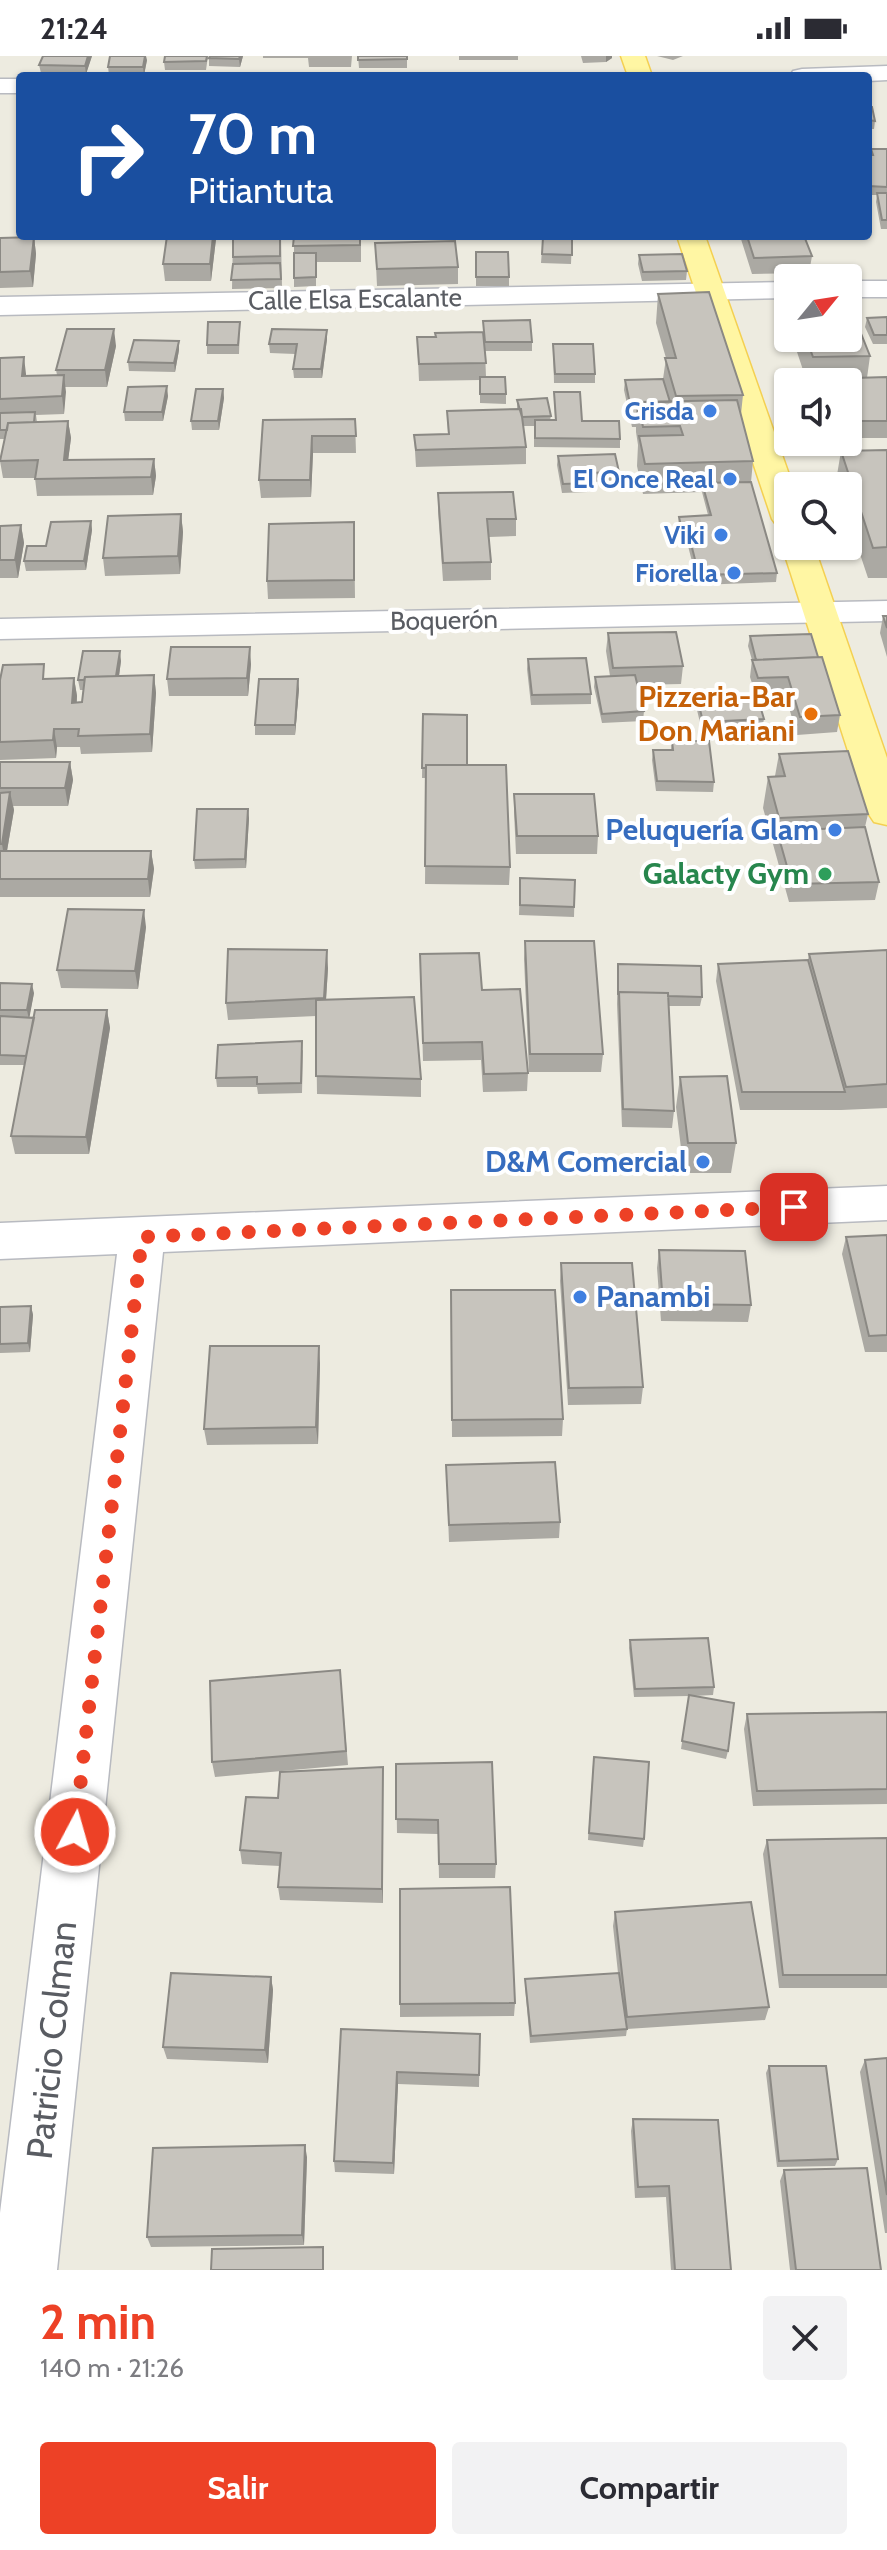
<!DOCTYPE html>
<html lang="es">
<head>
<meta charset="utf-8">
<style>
  :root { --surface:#fff; --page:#f2f2f3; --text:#2b2b33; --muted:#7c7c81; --accent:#ed4126 }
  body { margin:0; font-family:Cabin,sans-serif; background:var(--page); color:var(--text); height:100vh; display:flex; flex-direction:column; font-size:30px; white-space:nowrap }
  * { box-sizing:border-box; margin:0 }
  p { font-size:26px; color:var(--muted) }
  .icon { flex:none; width:44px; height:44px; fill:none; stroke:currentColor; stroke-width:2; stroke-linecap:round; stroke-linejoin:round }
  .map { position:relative; height:2214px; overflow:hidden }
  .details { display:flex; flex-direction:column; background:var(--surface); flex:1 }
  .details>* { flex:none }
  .hud { position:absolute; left:16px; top:16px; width:856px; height:168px; border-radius:8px; box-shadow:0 2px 6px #0004; background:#1a4fa0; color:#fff; overflow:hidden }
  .needle { width:52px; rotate:60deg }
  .fabs { position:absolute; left:774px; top:208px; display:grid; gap:16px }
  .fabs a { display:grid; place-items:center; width:88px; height:88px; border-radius:8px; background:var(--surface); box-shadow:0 2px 6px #0004; font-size:40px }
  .pin { position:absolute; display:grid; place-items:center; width:68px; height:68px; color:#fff; margin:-34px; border-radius:16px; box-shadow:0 4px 12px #0006 }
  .me { position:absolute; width:88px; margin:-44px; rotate:6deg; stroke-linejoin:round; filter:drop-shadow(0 0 6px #0008) }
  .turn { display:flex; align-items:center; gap:28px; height:168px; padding:0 40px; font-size:36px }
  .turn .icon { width:104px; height:104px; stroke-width:2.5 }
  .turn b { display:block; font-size:56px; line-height:68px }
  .round { display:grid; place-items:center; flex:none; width:84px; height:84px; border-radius:8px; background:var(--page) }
  .head { display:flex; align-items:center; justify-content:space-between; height:136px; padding:0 40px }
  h1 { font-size:48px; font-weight:800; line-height:60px; color:var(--accent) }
  .cta { display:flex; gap:16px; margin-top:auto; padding:16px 40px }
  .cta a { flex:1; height:92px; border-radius:8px; background:var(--accent); color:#fff; font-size:32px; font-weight:800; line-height:92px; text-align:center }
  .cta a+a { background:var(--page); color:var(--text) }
  .status { display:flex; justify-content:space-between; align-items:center; height:56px; padding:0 40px; background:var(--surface); direction:ltr }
  .status svg { height:22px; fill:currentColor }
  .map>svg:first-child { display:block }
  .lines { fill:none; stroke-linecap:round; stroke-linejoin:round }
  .minor-casing { stroke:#b8bac0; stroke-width:3 }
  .major-casing { stroke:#f4d052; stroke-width:3 }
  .minor { fill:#fff; fill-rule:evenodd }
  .major { fill:#fff6a3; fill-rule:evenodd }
  .wall { fill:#aba9a3 }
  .shaded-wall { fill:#8b8984 }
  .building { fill:#c7c4bd; stroke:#8b8984; stroke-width:2 }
  .route { stroke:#ed4126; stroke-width:14; stroke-dasharray:0 25.2 }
  .shop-dot { fill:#3f7fe0; stroke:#fff; stroke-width:3 }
  .food-dot { fill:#e8710a; stroke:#fff; stroke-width:3 }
  .leisure-dot { fill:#2e9e5b; stroke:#fff; stroke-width:3 }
  .labels { text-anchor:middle; stroke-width:8; stroke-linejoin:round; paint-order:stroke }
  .far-street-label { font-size:26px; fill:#595c62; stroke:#fff }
  .far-shop-label { font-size:26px; font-weight:bold; fill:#366cbe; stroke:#fff; text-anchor:end }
  .food-label { font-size:30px; font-weight:bold; fill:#c56008; stroke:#fff; text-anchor:end }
  .shop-label { font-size:30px; font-weight:bold; fill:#366cbe; stroke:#fff; text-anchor:end }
  .leisure-label { font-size:30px; font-weight:bold; fill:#27864d; stroke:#fff; text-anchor:end }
  .near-street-label { font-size:36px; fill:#595c62; stroke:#fff }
</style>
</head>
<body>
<div class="status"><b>21:24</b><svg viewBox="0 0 49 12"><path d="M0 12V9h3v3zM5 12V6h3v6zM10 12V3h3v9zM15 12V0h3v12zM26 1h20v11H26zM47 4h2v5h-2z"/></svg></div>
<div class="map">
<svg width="887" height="2214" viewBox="0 0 887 2214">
  <rect width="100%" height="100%" fill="#edebe0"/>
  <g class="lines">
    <defs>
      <path id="minor" d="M887,10V24L868,25V20H790L793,15L802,13Z
        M0,23H20V37H0Z
        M848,225H887V241H848Z
        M788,226V242L0,259V241Z
        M887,545V565L0,583V563Z
        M887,1130V1164L163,1196L57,2214H0V2157L117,1198L0,1203V1167Z"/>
      <path id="major" d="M621,0H645L652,20H628Z
        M677,180H705L793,430H788V473L777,470L772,463Z
        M786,483L788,490H814L887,702V769L874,766L868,757L782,490Z"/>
    </defs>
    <!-- minor casing -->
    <use href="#minor" class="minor-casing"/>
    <!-- major casing -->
    <use href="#major" class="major-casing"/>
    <!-- minor -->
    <use href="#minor" class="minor"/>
    <!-- major -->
    <use href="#major" class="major"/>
  </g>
  <!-- wall -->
  <path class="wall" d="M43,0H92L86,18L41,17L39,9Z
    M208,0L206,14H165L164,6Z
    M243,0L240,11L209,10V2Z
    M263,0H352L351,11H309L308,2H263Z
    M358,0H407V12H359Z
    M459,0H518V4H459Z
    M581,0H612V2L606,6L583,7Z
    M657,0H683L673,4Z
    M147,4L144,19H109L108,11Z
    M868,51L875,65L874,73H868Z
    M871,93H887V173H881L876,146L877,139H868V99H870Z
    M73,180H111L108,184Z
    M233,180H281L282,232L232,233Z
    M294,180H361V206H316V230L294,231Z
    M740,180H804L812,200L809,217L752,218Z
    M34,181L36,198L33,231L0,232V182Z
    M543,181L572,182L571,208L541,207Z
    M216,183L211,225H165L163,208Z
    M375,187L458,211V228L377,230Z
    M476,196L509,221V230H476Z
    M639,199L687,215L686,224L642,225L638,208Z
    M658,238L743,339L741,358L753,405L751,426L777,517L776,526L698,529L688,490H682L678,470L679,461L708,459L702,436L643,438L637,410L638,389L636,376V371H632L624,334L625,324L663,323L666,302L656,267Z
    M887,261V288H873L865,271L867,262Z
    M483,265L532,286V295H485L486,321L506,338V348L480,347V324L419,325L417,281L484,290Z
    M240,266L239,298H207V289Z
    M327,274V283L322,322H294L293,313L295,298L270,297L269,288Z
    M799,282H848L870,300L867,322L887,321V382H848V326H807L797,296Z
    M553,288L595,318V327H554Z
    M116,290L107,331H65L64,358L36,359L37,366L68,365L71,382L68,404L154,403L156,420L153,439L37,440L35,422H3L0,405L5,383H0V302L26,318V320L57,319L56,314Z
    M179,294L175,316L129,315L128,306Z
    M223,333L224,342L219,374H192L191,365Z
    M554,336L582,365L620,383V392L534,391V370H523L526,391V408L416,411L414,379L448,378L447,355L517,353V344L551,360L550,364H555Z
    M168,340L163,365H125L124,356Z
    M355,363L356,397H313L311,441L261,442L259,424L263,364Z
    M887,394V522H868L848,462V430H837L836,425L841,395Z
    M558,400L619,416L618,425L588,426V436L562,437L557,409Z
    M438,437L516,463V480L489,481L491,506V524L443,525L438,455Z
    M181,458L183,476L180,518L105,520L103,502Z
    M91,465L92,474L86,514L26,515L24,505L46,490Z
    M354,466L355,542L268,543L267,525Z
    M21,469L24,487L18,522H0V470Z
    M883,560H887V601L880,577Z
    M608,577L683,610L681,628L637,629L644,655L643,665L602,667L594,631L595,621L610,620L606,595Z
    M750,580L818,601L840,659L837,676L797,679L785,638L756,640L750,621L752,604L748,590Z
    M528,603L591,638V648L531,649L527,613Z
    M121,605L119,620L154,619L156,637L152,696L81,698L80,691H57L56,702L0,704V624L74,622L77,640V647L82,646L83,634H80L78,624Z
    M251,608L248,640H169L167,623Z
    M299,633L295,679H255V669Z
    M698,645L764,663L762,673L702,675L697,654Z
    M423,658L510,811L509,829L425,828L426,722H422Z
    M672,685L714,726L713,736L656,735L652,704L653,694H671Z
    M779,698L868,758L865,771L879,826L875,844L789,846L763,752L768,721L775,720Z
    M0,706H70L73,724L68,750H13L14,754L7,795H151L154,813L150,841H0Z
    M514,738L598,780L597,798H516L514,756Z
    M249,762L246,812L195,813L194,804Z
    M520,822L575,824L574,861L519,859Z
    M146,871L138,933L61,932L57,914Z
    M525,885L603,998L601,1016H529L524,903Z
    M887,894V1052L841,1054H740L716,925L718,908L808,904L809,898Z
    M420,898L482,934L528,1017L527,1035L483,1036L481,1004L423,1005Z
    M618,908L702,941L700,950H669L674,1055L672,1072L622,1071L617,948Z
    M328,912L326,943L421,1023V1041L317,1038L316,960L228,964L226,947Z
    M0,927L34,937L29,961L107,954L110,972L89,1098H15L11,1080L24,1009H0Z
    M303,994L302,1037L258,1038L257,1031H217L216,1022Z
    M680,1021L736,1087L731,1117H684L676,1051Z
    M887,1179V1296H865L842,1198L846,1181Z
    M659,1194L751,1249L748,1266L661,1265L657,1212Z
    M561,1207L643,1331L641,1348L568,1349L560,1225Z
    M451,1234L563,1363L562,1380L452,1381Z
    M31,1250L33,1259L30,1296L0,1297V1251Z
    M320,1307L318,1388L207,1389L204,1373Z
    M446,1409L560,1466L559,1482L449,1486Z
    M630,1584L714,1631L713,1639L693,1640L728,1695L726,1703L681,1693L689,1640L634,1641L629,1592Z
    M340,1614L348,1709L215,1721L212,1706Z
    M887,1656V1748L753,1750L744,1673L747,1658Z
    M396,1708L496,1808L495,1822H439L438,1778L397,1777Z
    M593,1709L644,1783L643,1791L588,1784Z
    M383,1726V1847L280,1844L278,1831L280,1810L242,1808L240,1794L278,1742Z
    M887,1782V1932H779L763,1798L767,1784Z
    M615,1856L769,1951L765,1964L627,1973L626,1980L530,1987L525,1930V1923L618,1917L613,1870Z
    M271,1921L273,1934L268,2007L167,2003L163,1991Z
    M515,1947L514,1960L400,1961V1948Z
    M341,1973L480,1978L479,2031L398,2028L394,2118L335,2116L334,2105Z
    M887,2002V2177H885L860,2016L865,2004Z
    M769,2010L838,2103L835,2110L777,2111L766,2017Z
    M633,2063L731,2214H671L666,2141L635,2142L631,2075Z
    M307,2101L304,2189L151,2191L147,2181Z
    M784,2114L881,2214H790L780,2125Z"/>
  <!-- shaded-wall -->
  <path class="shaded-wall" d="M88,0H92L86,18L85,10Z
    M145,0H146L147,4L144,19L143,11Z
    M240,0H243L240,11L239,3Z
    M606,0H612V2L606,6Z
    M213,180H216V183L211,225L210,208Z
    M34,181L36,198L33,231L30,215Z
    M114,273L116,290L107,331L105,314Z
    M327,274V283L322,322L321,313Z
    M179,285V294L175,316L174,307Z
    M24,301L26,318L25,337L22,320Z
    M64,319L66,336L64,358L62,340Z
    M167,330L168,340L163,365L162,356Z
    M223,333L224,342L219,374L218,365Z
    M68,365L71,382L66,421L64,404Z
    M312,380L313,397L311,441L310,424Z
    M154,403L156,420L153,439L151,421Z
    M181,458L183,476L180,518L178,500Z
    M91,465L92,474L86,514L84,505Z
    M21,469L24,487L18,522L15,504Z
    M250,591L251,608L248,640L247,622Z
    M120,595L121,605L117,634L116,624Z
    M154,619L156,637L152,696L150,678Z
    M74,622L77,640L75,664L72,647Z
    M298,623L299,633L295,679V669Z
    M54,673L57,691L56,702L53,684Z
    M70,706L73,724L68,750L65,732Z
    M10,736L14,754L5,806L2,788Z
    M248,753L249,762L246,812L245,803Z
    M151,795L154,813L150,841L148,823Z
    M144,854L146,871L138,933L135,915Z
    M327,894L328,912L325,960L324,942Z
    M32,928L34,937L29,964L27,954Z
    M107,954L110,972L89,1098L86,1081Z
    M31,1250L33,1259L30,1296L28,1287Z
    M319,1290L320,1307L318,1388L316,1371Z
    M383,1711V1847L382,1833Z
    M271,1921L273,1934L268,2007L265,1994Z
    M397,2016L398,2028L394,2118L393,2107Z
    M305,2089L307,2101L304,2189L302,2179Z"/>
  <!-- building -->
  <path class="building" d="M43,0H88L85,10L39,9Z
    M110,0H145L143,11H108Z
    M165,0H207L206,5L164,6Z
    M210,0H240L239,3L209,2Z
    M358,0H407V3L358,4Z
    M49,19H141V20H47Z
    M868,51H872L875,65L868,64Z
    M871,93H887V131L868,130V99H873Z
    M877,137H887V164H882Z
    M167,180H213L210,208H163Z
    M233,180H280V200L233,201Z
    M294,180H360V189L293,190Z
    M747,180H804L812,200L754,202Z
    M34,181L30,215L0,216V182Z
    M543,181L572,182V199L542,198Z
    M455,185L458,211L377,213L375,187Z
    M476,196H508L509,221H476Z
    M294,197H316V221L294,222Z
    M682,198L687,215L643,216L639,199Z
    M280,207L281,223L231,224L233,208Z
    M709,236L743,339L676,340L665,302H676L658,238Z
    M848,245L870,300L813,301L806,282H848Z
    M887,261V279H874L867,262Z
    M530,264L532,286H485L483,265Z
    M208,266H240L238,289H207Z
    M67,273H114L105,314H56Z
    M272,273L327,274L321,313H293L297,288H269Z
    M483,276L486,307L419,308L417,281H436L435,277Z
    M134,284L179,285L174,307L128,306Z
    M553,288H593L595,318H555Z
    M24,301L22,320L64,319L62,340L0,343V302Z
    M480,321H505L506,338H480Z
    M887,321V365H848V326H822L821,323Z
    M663,323L670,346H638L637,362H633L625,324Z
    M167,330L162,356H124L128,331Z
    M196,333H223L218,365H191Z
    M554,336H580L582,365H619L620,383L535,382V364H556Z
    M547,342L551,360L522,361L517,344Z
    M737,344L753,405L645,408L639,380L683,379L680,370L643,371L638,346Z
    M521,353L526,391L416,394L414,379L449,378L447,355Z
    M35,356L34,366L8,367L7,374H0V357Z
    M355,363L356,380H312L310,424H259L263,364Z
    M68,365L64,404L154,403L151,421L35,423L38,404L0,405L8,367Z
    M887,394V491L873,492L841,395Z
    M615,398L619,416L587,417L588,427L563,428L558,400Z
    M751,426L777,517L699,519L689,480H683L679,461L711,459L702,427Z
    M513,436L516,463H487L491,506L443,507L438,437Z
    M181,458L178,500L103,502L108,460Z
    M91,465L84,505H24L27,490H46L51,466Z
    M354,466V524L267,525L269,468Z
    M21,469L15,504H0V470Z
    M883,560H887V572Z
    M676,576L683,610L613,612L608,577Z
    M811,578L818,601L756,604L750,580Z
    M171,591H250L247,622L167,623Z
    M83,595H120L116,620L85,621L84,624H78Z
    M822,601L840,659L800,661L788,621L758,622L752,604Z
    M586,602L591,638L532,639L528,603Z
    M44,608L43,623L74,622L72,647L82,646L85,621L154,619L150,678L78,680L79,673H54L53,684L0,686V624L3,609Z
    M635,619L644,655L602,658L595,621Z
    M259,623H298L295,669H255Z
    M758,643L764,663L703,666L698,645Z
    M423,658L467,659V709H426V712H422Z
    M672,685H709L714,726L657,725L653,694H673Z
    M848,695L868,758L779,762L768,721L785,720L779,698Z
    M0,706H70L65,732H0Z
    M426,709H506L510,811L425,810Z
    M10,736L2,788H0V737Z
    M514,738H594L598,780H517Z
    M197,753H248L245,803L194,804Z
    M865,771L879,826L792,828L777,775Z
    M0,795H151L148,823H0Z
    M520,822L575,824L574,851L520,849Z
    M68,853L144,854L135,915L57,914Z
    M525,885H594L603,998H530Z
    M228,893L327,894L324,942L226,947Z
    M887,894V1028L846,1031L809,898Z
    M479,897L482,934L520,933L528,1017L484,1018L482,986L423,987L420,898Z
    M808,904L845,1036H742L718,908Z
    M618,908L701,910L702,941L668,940V937L619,936V938H618Z
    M0,927L32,928L27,954H0Z
    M619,936L668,937L674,1055L623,1053Z
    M414,941L421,1023L316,1020V944Z
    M35,954H107L86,1081L11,1080Z
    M0,960L34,962L26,1000L0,999Z
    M302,985L301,1027L257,1028V1021L216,1022L218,989Z
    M727,1020L736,1087H688L680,1021Z
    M887,1179V1279L869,1280L846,1181Z
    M659,1194L745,1195L751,1249L663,1248Z
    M561,1207H632L643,1331L569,1332Z
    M451,1234H555L563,1363L452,1364Z
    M31,1250L28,1287L0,1288V1251Z
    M210,1290H319L316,1371L204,1373Z
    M555,1406L560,1466L449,1469L446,1409Z
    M708,1582L714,1631L635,1633L630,1584Z
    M340,1614L346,1695L212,1706L210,1625Z
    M689,1639L734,1647L728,1695L682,1685Z
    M887,1656V1733L757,1735L747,1658Z
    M594,1701L649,1706L644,1783L589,1777Z
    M492,1706L496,1808H439L438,1764L396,1763V1708Z
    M383,1711L382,1833L278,1831L281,1797L240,1794L246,1741L278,1742L280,1716Z
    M887,1782V1919H783L767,1784Z
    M510,1831L515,1947L400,1948V1833Z
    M751,1846L769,1951L627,1961L615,1856Z
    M171,1917L271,1921L265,1994L163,1991Z
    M619,1917L627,1973L531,1980L525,1923Z
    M341,1973L480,1978L479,2019L397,2016L393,2107L334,2105Z
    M887,2002V2139L865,2004Z
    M769,2010H826L838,2103L779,2105Z
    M633,2063L718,2064L731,2214H675L669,2130L638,2131Z
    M305,2089L302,2179L147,2181L153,2092Z
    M867,2112L881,2214H796L784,2114Z
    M323,2191V2214H211L212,2193Z"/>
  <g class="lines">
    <!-- route -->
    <path class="route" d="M75,1776L142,1181L794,1151"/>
  </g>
  <!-- markers -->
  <g class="shop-dot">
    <circle cx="710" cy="355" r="8"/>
    <circle cx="730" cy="423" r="8"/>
    <circle cx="721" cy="479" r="8"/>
    <circle cx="734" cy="517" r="8"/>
    <circle cx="835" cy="774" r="8"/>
    <circle cx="703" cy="1106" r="8"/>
    <circle cx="580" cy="1241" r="8"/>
  </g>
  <circle class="food-dot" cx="811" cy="658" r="8"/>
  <circle class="leisure-dot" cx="825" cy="818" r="8"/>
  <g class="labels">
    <!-- far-street labels -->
    <g class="far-street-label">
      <text transform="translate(355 243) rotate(-1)" y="9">Calle Elsa Escalante</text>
      <text transform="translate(444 564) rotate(-1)" y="9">Boquerón</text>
    </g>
    <!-- far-shop labels -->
    <g class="far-shop-label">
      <text x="694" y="364">Crisda</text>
      <text x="714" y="432">El Once Real</text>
      <text x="705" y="488">Viki</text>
      <text x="718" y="526">Fiorella</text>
    </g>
    <!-- food labels -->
    <g class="food-label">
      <text x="795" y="651">Pizzeria-Bar<tspan x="795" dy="34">Don Mariani</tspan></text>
    </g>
    <!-- shop labels -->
    <g class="shop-label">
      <text x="819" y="784">Peluquería Glam</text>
      <text x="687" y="1116">D&amp;M Comercial</text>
      <text x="596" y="1251" text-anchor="start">Panambi</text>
    </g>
    <!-- leisure labels -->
    <g class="leisure-label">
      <text x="809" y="828">Galacty Gym</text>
    </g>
    <!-- near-street labels -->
    <g class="near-street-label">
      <text transform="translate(51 1984) rotate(-84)" y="13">Patricio Colman</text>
    </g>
  </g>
</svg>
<div class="fabs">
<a><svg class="needle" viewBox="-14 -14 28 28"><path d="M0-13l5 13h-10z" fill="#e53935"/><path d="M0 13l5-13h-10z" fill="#7c7c81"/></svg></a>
<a><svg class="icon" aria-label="sound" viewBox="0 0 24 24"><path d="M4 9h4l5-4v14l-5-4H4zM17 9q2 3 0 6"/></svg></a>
<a><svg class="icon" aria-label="search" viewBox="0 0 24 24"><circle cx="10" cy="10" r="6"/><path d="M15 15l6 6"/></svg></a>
</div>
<div class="pin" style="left:794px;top:1151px;background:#d93025"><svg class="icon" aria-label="arrive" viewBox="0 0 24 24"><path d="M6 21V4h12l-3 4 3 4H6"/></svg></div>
<svg class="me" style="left:75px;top:1776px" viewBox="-20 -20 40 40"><circle r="17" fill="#ed4126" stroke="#fff" stroke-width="3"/><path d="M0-11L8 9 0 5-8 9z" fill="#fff"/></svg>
<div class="hud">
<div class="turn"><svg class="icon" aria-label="right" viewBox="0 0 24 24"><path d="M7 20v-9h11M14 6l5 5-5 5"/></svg><div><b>70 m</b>Pitiantuta</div></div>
</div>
</div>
<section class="details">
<div class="head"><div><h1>2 min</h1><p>140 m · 21:26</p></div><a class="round"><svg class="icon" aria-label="close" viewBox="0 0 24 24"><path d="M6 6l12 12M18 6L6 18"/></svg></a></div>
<div class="cta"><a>Salir</a><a>Compartir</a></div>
</section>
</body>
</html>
